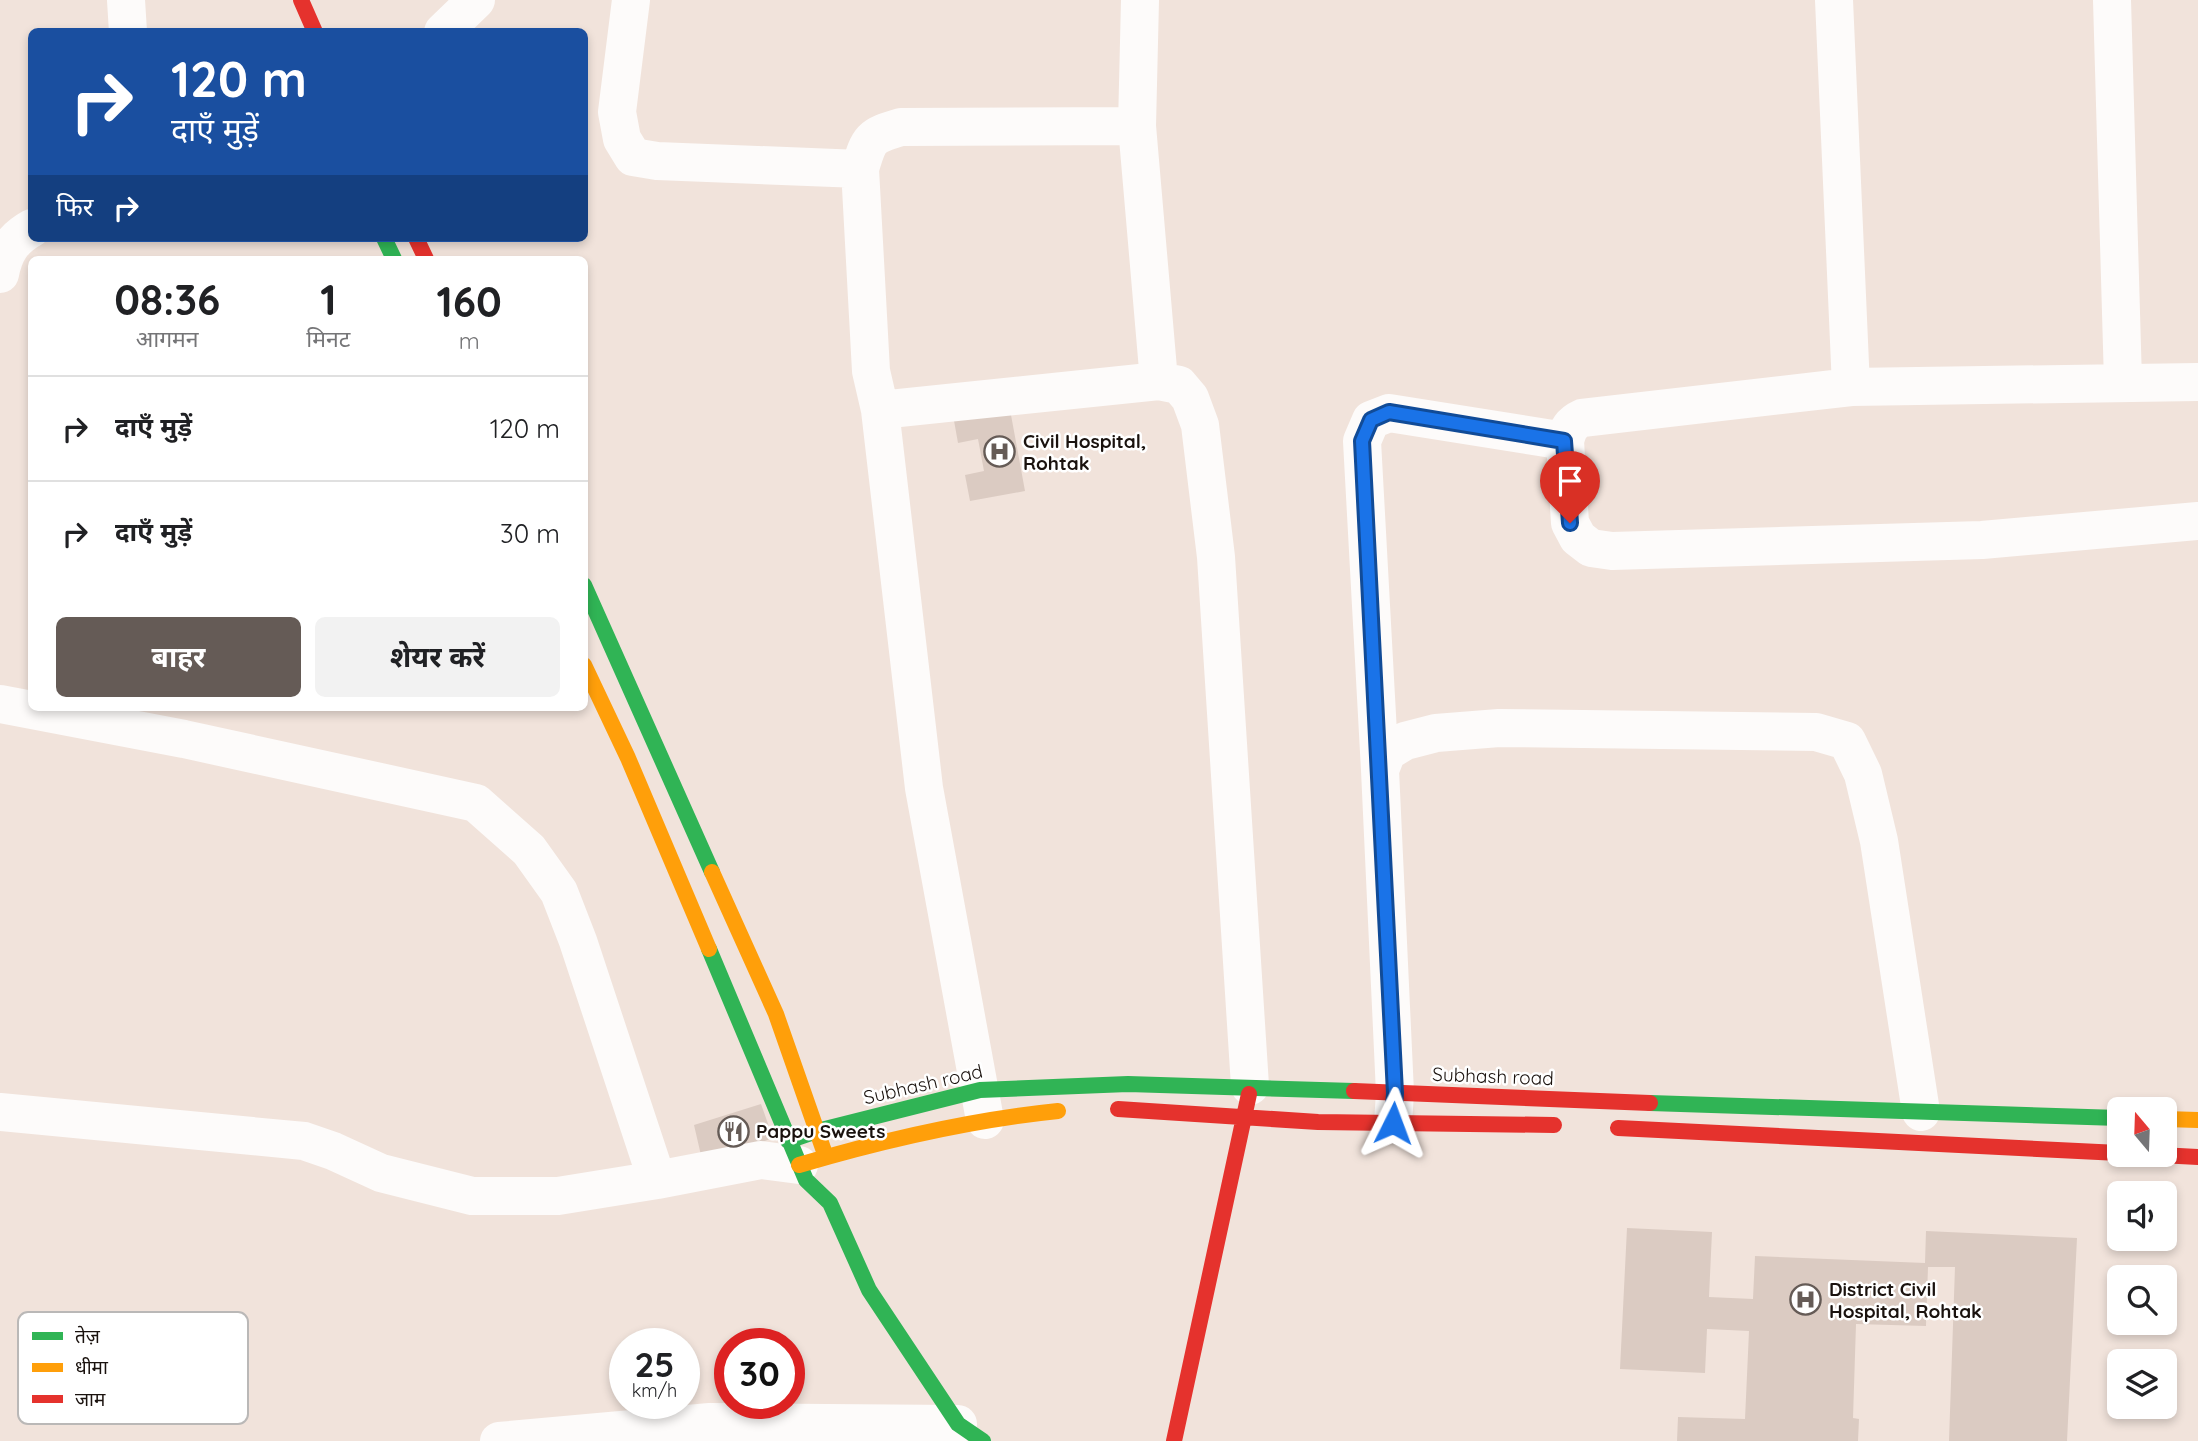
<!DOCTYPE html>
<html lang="hi">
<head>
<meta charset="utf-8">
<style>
  :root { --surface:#fff; --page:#f2f2f2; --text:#202124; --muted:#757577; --line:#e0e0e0; --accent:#655b56 }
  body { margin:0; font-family:Quicksand,"Noto Sans Devanagari",sans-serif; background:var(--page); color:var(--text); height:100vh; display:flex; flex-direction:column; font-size:26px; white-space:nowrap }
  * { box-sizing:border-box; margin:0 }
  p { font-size:23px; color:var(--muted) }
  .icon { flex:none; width:38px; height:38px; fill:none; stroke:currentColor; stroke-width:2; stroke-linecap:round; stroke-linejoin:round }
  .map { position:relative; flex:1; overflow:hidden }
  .side { position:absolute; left:28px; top:256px; width:560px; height:455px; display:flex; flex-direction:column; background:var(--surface); border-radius:10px; box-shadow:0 4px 10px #0003 }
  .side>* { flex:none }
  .hud { position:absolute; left:28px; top:28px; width:560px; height:214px; border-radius:10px; box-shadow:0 4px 10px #0003; background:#1a4fa0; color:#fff; overflow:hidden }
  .needle { width:46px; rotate:341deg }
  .buttons { position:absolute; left:2107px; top:1097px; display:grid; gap:14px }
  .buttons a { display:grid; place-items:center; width:70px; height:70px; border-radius:10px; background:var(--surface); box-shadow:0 4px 10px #0003; font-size:35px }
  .speed { position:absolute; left:609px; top:1328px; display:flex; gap:14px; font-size:35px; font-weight:700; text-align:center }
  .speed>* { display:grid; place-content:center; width:91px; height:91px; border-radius:50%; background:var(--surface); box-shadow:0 4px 10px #0003; line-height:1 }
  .speed small { font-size:18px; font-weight:400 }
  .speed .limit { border:10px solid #d22; background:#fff; color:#111 }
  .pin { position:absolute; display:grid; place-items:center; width:60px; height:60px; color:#fff; margin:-72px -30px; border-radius:50% 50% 50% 0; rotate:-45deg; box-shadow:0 0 7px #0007 }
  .pin .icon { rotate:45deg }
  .me { position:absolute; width:77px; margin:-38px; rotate:3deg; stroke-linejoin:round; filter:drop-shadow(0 0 5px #0008) }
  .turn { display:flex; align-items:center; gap:24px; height:147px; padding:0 28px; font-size:32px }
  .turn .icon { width:91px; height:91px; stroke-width:2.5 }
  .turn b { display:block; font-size:49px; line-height:60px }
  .then { display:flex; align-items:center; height:66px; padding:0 28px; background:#0003; gap:14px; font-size:26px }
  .eta { display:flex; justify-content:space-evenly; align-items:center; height:119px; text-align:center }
  .eta b { font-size:42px; font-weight:700; line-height:49px }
  .action { display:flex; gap:14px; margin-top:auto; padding:14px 28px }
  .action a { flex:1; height:80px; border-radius:10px; background:var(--accent); color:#fff; font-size:28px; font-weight:700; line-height:80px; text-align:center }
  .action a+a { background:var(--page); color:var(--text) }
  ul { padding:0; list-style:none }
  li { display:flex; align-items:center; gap:21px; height:105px; padding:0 28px; border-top:2px solid var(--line) }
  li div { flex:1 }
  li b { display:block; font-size:26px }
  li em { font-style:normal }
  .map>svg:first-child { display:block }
  .building { fill:#dbcbc2 }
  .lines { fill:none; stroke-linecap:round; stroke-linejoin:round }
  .street { stroke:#fdfbfa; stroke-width:38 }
  .fast { stroke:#30b455; stroke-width:16 }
  .slow { stroke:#ff9f0a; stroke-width:16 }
  .jam { stroke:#e5322d; stroke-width:16 }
  .route-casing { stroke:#114b97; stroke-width:18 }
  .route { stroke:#1a73e8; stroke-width:12 }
  .labels { text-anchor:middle; stroke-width:5; stroke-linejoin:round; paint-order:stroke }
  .poi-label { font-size:19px; font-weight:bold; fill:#1a120e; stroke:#fff; text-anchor:start }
  .street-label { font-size:19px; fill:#1a120e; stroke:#fff }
  .key { fill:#fff; stroke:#bab8b7; stroke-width:2 }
  .key-label { font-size:19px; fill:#1a120e }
</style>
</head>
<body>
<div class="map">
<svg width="2198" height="1441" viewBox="0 0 2198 1441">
  <rect width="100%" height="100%" fill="#f1e3db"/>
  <!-- building -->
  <path class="building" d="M1009,404L1025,491L970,501L965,475L984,471L978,439L958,443L953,415Z
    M761,1104L773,1138L703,1164L694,1125Z
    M1627,1228L1712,1232L1709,1297L1753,1299L1755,1256L1925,1263L1926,1231L2077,1238L2067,1441H1949L1955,1267H1928L1926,1326L1856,1324L1853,1418L1859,1419L1858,1441H1677L1678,1417L1745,1419L1749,1331L1707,1329L1705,1373L1620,1369Z"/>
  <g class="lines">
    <!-- street -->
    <path class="street" d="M126,0L128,32
      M631,0L617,112L622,139L633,157L657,161L860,169
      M1140,0L1137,126L1159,381
      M1834,0L1851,387
      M2112,0L2123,382
      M443,32L476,0
      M0,274C4,253 12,239 32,228
      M2198,382L1851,387L1582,418C1571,423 1568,429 1565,441L1570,523L1578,538L1591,548L1612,551L1982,540L2198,521
      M880,410L1159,381L1179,385L1190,398L1200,425L1216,557L1250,1086
      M0,704L184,739L476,803L529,850L559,892L578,941L657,1180
      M1380,770L1362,441L1371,420L1389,413L1565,441
      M0,1112L304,1141L333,1151L381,1173L472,1196H558L657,1180L761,1160L799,1165
      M985,1120L924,788L880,410L871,371L860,169C869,138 870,136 901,127L1137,126
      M1393,1123L1395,1093L1380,770L1387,752L1405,741L1436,733L1499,728L1816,732L1847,741L1863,774L1879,841L1921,1112
      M499,1441L710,1422L958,1424"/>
    <!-- fast -->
    <path class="fast" d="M384,238L394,259
      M584,585L712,872
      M709,949L806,1180L830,1203L869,1290L958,1424L983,1441
      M1650,1103L2119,1118
      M788,1141L817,1131L980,1090L1128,1084L1354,1091"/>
    <!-- slow -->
    <path class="slow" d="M584,665L628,758L709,949
      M712,872L776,1014L826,1157
      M2165,1119L2198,1120
      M799,1165C884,1140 970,1120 1058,1111"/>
    <!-- jam -->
    <path class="jam" d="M301,0L315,32
      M416,238L426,259
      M1354,1091L1650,1103
      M1118,1109L1318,1122L1554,1125
      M1618,1128L2119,1153
      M2160,1155L2198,1157
      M1174,1441L1249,1094"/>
  </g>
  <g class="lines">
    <defs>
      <path id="route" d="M1393,1123L1395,1093L1362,441L1371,420L1389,412L1564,441L1570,523"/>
    </defs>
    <!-- route casing -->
    <use href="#route" class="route-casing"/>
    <!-- route -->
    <use href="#route" class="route"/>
  </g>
  <!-- icons -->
  <defs>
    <symbol id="hospital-ring" viewBox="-11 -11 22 22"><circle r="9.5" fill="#fff" stroke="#655b56" stroke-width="1.5"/><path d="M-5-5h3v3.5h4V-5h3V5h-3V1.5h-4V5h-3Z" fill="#655b56"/></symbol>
    <symbol id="restaurant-ring" viewBox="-11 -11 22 22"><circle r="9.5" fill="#fff" stroke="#655b56" stroke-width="1.5"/><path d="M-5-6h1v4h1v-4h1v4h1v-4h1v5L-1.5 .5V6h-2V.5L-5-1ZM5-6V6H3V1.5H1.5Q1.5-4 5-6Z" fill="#655b56"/></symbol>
  </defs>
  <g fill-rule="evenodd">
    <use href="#hospital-ring" x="982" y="434" width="35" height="35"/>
    <use href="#restaurant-ring" x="716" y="1114" width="35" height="35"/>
    <use href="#hospital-ring" x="1788" y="1282" width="35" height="35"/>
  </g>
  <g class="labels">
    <!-- poi labels -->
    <g class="poi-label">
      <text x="1023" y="448">Civil Hospital,<tspan x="1023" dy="22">Rohtak</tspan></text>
      <text x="756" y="1138">Pappu Sweets</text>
      <text x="1829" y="1296">District Civil<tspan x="1829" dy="22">Hospital, Rohtak</tspan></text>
    </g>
    <!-- street labels -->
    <g class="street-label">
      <text transform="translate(1493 1076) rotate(2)" y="7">Subhash road</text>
      <text transform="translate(923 1084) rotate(-13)" y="7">Subhash road</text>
    </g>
  </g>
  <!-- legend -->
  <rect x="18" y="1312" width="230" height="112" rx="10" class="key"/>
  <rect x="32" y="1332" width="31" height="8" fill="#30b455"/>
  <rect x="32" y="1363" width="31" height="9" fill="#ff9f0a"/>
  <rect x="32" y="1395" width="31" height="8" fill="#e5322d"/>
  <g class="key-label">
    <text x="75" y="1343">तेज़</text>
    <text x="75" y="1374">धीमा</text>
    <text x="75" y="1406">जाम</text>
  </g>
</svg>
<div class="buttons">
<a><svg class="needle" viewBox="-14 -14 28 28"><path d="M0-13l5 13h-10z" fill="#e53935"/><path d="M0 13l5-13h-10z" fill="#757577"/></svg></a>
<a><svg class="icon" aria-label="sound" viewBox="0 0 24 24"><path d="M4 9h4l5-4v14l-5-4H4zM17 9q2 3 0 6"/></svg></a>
<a><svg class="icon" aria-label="search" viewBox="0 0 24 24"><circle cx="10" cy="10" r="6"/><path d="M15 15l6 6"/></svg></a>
<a><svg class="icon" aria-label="layers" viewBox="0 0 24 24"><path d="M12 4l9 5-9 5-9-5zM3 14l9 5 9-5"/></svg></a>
</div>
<div class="speed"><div>25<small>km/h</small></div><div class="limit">30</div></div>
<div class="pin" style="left:1570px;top:523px;background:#d93025"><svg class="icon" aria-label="arrive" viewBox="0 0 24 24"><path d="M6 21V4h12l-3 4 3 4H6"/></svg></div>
<svg class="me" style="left:1393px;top:1123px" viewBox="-20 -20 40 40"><path d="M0-17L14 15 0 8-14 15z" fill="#1a73e8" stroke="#fff" stroke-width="4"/></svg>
<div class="hud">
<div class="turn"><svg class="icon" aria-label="right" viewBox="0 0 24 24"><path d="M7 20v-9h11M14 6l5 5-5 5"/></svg><div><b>120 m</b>दाएँ मुड़ें</div></div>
<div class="then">फिर<svg class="icon" aria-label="right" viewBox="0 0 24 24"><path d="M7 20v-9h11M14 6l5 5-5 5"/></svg></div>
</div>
<section class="side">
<div class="eta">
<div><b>08:36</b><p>आगमन</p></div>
<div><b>1</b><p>मिनट</p></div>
<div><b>160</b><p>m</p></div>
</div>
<ul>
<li><svg class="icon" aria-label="right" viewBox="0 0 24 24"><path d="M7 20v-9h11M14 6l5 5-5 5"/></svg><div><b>दाएँ मुड़ें</b></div><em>120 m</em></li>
<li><svg class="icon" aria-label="right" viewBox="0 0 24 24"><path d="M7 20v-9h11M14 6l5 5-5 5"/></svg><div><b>दाएँ मुड़ें</b></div><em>30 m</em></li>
</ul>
<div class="action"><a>बाहर</a><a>शेयर करें</a></div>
</section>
</div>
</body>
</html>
